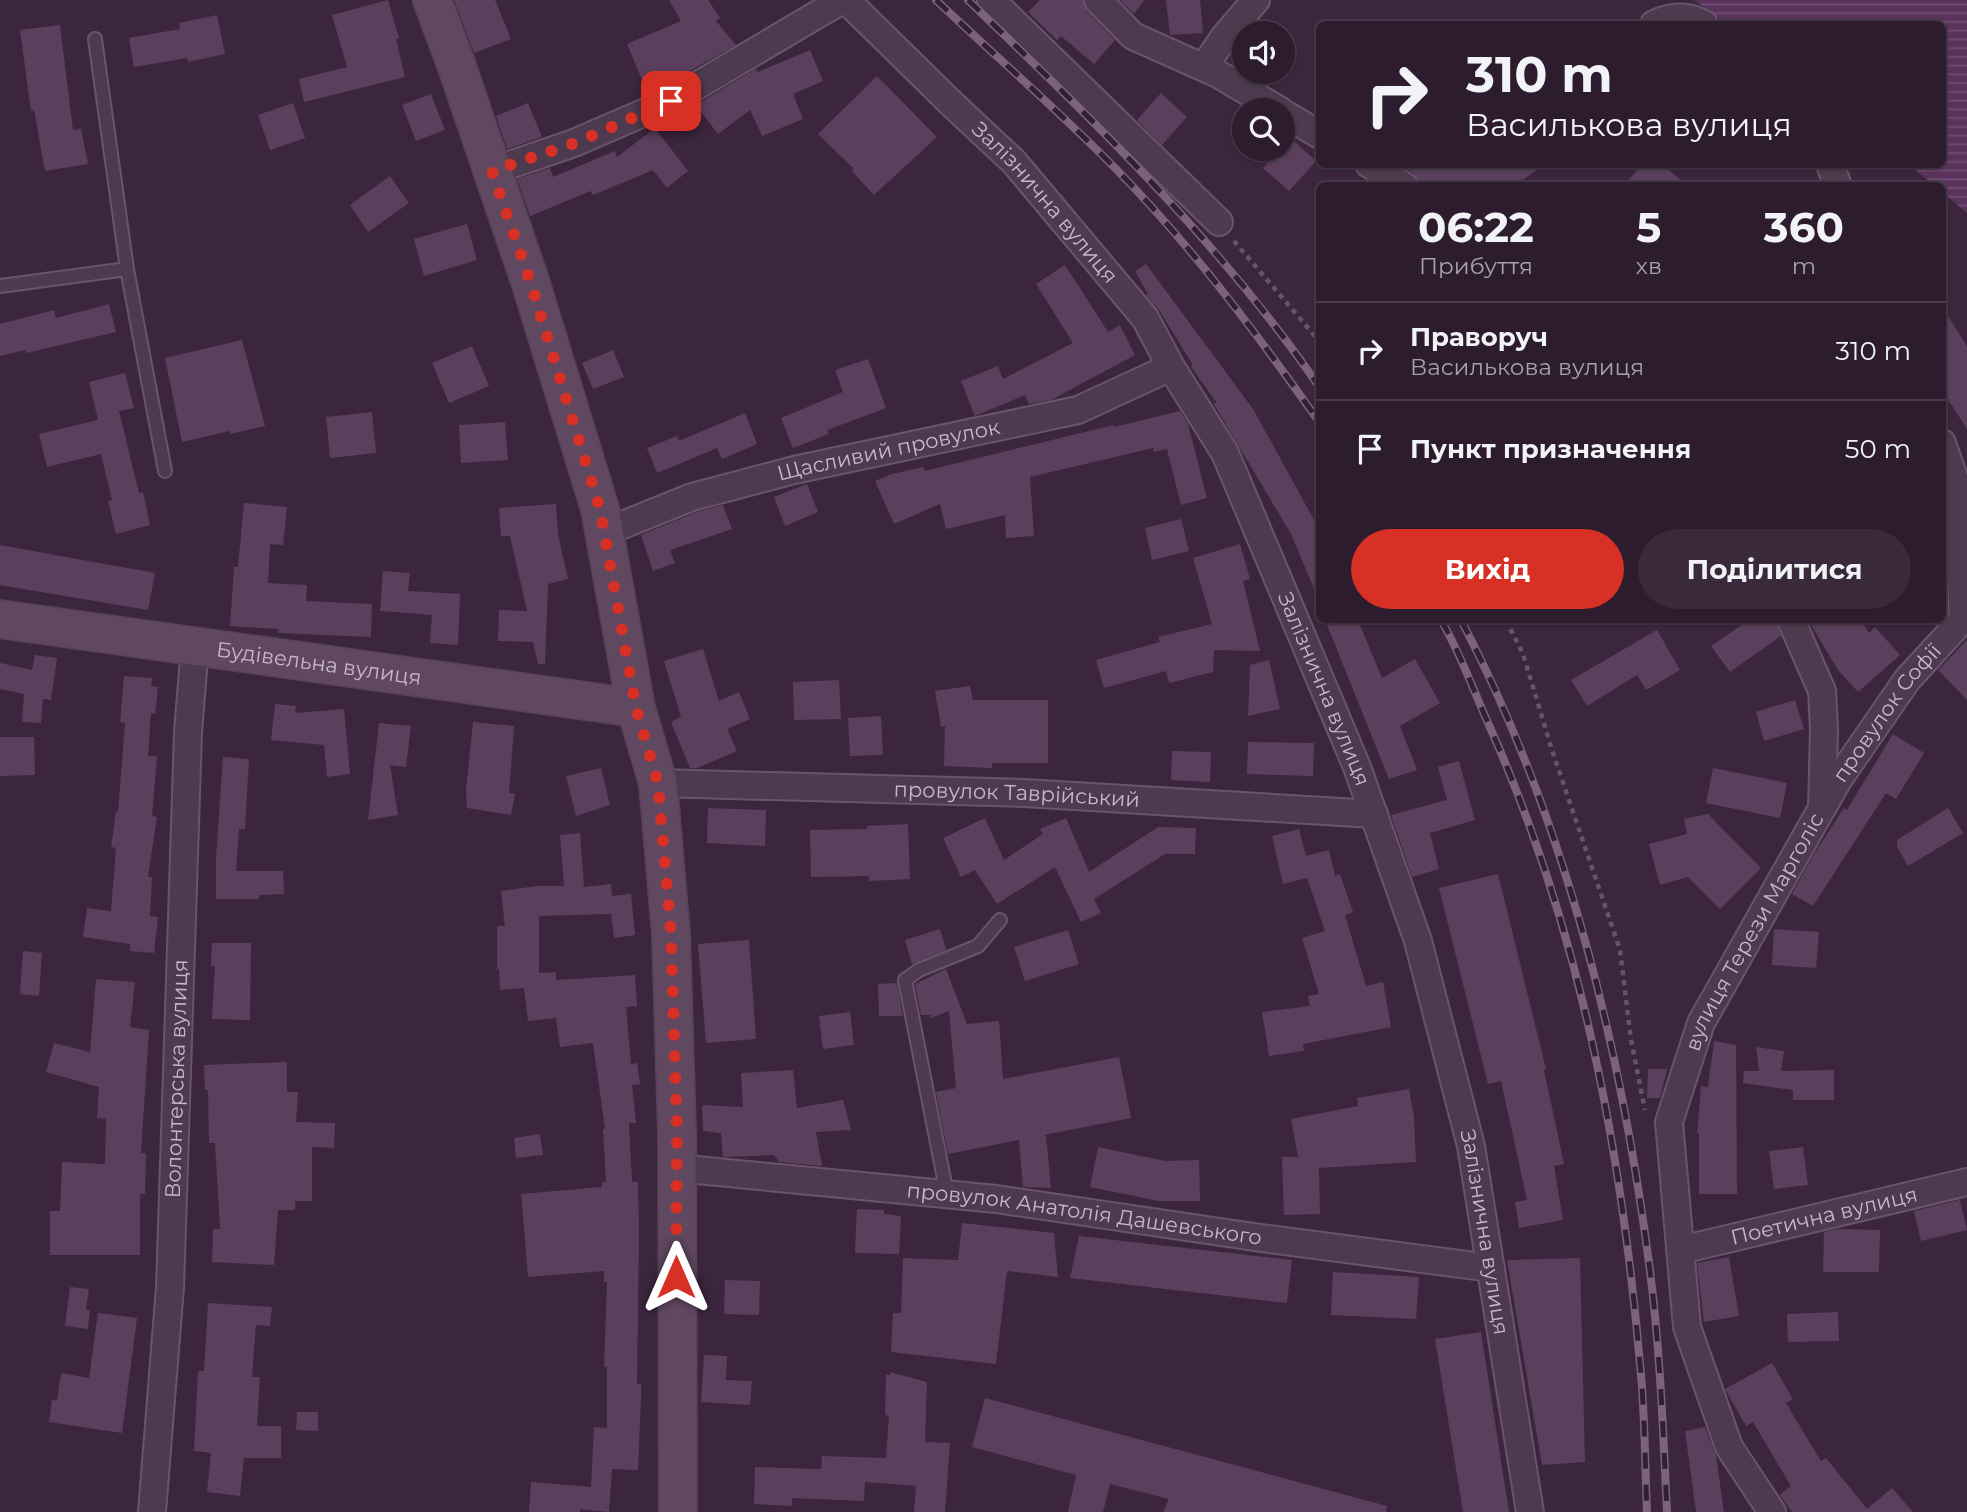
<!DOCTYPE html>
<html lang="uk">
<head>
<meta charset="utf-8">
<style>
  :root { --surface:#2d1c2e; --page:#39293a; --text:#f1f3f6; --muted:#a7a1aa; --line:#483a4a; --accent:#d93025 }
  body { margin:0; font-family:Montserrat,sans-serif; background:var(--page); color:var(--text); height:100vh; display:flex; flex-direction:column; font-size:26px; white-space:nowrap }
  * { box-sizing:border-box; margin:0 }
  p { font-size:23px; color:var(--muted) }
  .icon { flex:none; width:38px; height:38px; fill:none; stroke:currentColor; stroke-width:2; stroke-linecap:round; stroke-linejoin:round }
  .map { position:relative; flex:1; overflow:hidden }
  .sheet { position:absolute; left:1316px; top:182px; width:630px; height:441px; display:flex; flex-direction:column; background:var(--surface); border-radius:10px; box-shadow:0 2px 5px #0004,0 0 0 2px var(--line) }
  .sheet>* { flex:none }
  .guide { position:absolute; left:1316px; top:21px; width:630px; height:147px; border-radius:10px; box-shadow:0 2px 5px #0004,0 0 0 2px var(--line); background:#2d1c2e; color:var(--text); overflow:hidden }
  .fabs { position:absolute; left:1232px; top:21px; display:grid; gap:14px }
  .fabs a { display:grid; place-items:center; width:63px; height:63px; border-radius:50%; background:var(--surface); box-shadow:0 2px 5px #0004,0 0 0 2px var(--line); font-size:35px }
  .pin { position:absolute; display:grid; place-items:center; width:60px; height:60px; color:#fff; margin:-30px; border-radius:14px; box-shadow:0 4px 10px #0006 }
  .me { position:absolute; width:77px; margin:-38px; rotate:0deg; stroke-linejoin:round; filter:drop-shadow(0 0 5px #0008) }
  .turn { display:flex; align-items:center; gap:24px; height:147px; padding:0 35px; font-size:32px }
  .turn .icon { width:91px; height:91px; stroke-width:2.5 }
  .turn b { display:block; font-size:49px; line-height:60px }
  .eta { display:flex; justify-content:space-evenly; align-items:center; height:119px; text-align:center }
  .eta b { font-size:42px; font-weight:700; line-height:49px }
  .action { display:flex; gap:14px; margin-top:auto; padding:14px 35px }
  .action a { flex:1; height:80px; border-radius:42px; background:var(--accent); color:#fff; font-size:28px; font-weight:700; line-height:80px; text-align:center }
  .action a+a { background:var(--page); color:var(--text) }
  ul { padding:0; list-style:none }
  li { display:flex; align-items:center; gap:21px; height:98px; padding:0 35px; border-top:2px solid var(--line) }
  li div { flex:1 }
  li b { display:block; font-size:26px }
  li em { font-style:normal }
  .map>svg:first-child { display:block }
  .water { fill:url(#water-rules) }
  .building { fill:#5a405c }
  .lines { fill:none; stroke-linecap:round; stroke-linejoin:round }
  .lane-casing { stroke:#685569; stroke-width:16 }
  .street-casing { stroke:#685569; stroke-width:30 }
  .secondary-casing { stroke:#564357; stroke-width:40 }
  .path { stroke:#61566c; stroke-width:4.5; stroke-dasharray:5 5; stroke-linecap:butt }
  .lane { stroke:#4d3a4e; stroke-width:12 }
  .street { stroke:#4d3a4e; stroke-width:26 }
  .secondary { stroke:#614861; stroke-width:37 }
  .rail-casing { stroke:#7b637c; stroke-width:8 }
  .rail { stroke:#321f33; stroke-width:5; stroke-dasharray:16; stroke-linecap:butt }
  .route { stroke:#d93025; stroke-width:12; stroke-dasharray:0 21.6 }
  .labels { text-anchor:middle; stroke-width:7; stroke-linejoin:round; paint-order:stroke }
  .street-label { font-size:21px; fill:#c8b6c9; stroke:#321f33 }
</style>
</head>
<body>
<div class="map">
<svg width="1967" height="1512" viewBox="0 0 1967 1512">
  <defs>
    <pattern id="water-rules" width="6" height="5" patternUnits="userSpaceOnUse" patternTransform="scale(1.75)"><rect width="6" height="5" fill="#5a335c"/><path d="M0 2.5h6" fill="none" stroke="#704e72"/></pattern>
  </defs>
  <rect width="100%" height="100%" fill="#3c263e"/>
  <!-- water -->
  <path class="water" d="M1694,0H1967V213L1943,193L1942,186L1934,185L1909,165L1942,164V24H1728Z"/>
  <!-- building -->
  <path class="building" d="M388,0L399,38L396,39L405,77L304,102L299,79L347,67L332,15Z
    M454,0H495L511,39L474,53Z
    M669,0H708L720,18L716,21L736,45L648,94L627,44L681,21Z
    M1040,0H1083L1087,11L1115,40L1094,64L1061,36L1057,40L1028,12Z
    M1120,0H1144L1134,14Z
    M1166,0H1200L1203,33L1170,35Z
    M217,15L225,54L188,62L187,58L134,67L129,38L180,29L179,23Z
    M60,25L73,130L81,129L88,164L45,171L34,110L31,111L20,30Z
    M810,50L823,81L793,94L803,119L762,136L750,110L718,134L696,105L756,69L758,72Z
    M877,76L937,137L874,195L852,171L854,169L818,134Z
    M1161,93L1187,117L1162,145L1137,120Z
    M431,94L445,130L416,141L402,105Z
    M293,103L305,138L270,150L258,115Z
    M528,103L542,137L507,149L496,116Z
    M655,128L688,171L667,188L653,170L593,195L591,191L530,216L517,179L550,168L553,177L615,151L617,157Z
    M1290,138L1316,161L1289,191L1263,168L1280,149H1283Z
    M1400,164H1545L1514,186H1420L1413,173Z
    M1642,164H1662L1687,186H1624Z
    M390,176L409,203L368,232L350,205Z
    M467,224L477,260L424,276L414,239Z
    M1146,264L1253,409L1318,527L1320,603L1291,534L1213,403H1217L1191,367L1193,365L1159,310L1146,295L1148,294L1135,271Z
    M1065,265L1108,332L1120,325L1135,355L1051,400L1029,404L1025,395L975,416L961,381L998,366L1003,379L1073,343L1036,284Z
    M109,304L116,332L26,353L25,350L0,356V324L54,310L56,318Z
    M1942,307L1967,346V429L1942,390Z
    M242,340L265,426L230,434V431L182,442L165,358Z
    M472,346L489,386L449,403L432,363Z
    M613,350L624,377L593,389L582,363Z
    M868,359L886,408L827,430L829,434L793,448L781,418L843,392L835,370Z
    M125,373L134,408L119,411L139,493L143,492L150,525L116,534L108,501L112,500L101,454L47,467L39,434L98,420L89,382Z
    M1180,411L1188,424L1207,498L1181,505L1167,449L1154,452L1153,448L1030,477L1034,536L1006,538L1005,515L946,529L940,504L894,524L875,481L892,474L923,467L925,471L1114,425V427Z
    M372,412L376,453L330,458L326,417Z
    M745,413L757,444L722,459L717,448L657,473L647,448L677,436L679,441Z
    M505,422L508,460L461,463L459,425Z
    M807,484L818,512L785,526L774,497Z
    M244,503L287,507L283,545L270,544L268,583L307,585L306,601L372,604L371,637L278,633V629L230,626L234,567H238Z
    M556,504L558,535L568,579L548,584L545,664H538L533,642L498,641L499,610L527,611L510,536H501L499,508Z
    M723,505L732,529L670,550L675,563L653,571L641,535L697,512Z
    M1181,519L1189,551L1152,560L1145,528Z
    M1240,544L1250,579L1243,581L1260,651L1214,650L1213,672L1169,683L1166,671L1104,688L1096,660L1160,642L1158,637L1212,624L1193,558Z
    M0,545L155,573L148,610L0,585Z
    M383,571L410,573L408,591L460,594L458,645L430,643L432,615L380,611Z
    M1325,620H1358L1382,678L1415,659L1440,703L1400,726L1417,770L1389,779Z
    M1749,620H1775L1781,636L1730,672L1711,646Z
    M1808,620H1861L1869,633L1875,627L1900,655L1858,692L1838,670Z
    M1657,630L1680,670L1646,690L1637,675L1587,706L1571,680Z
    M1967,640V700L1938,670Z
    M703,649L719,701L739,692L750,719L727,729L737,751L697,768H690L671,722L681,717L664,661Z
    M35,655L57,658L51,700L43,699L41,723L22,722L24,694L0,689V663L32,670Z
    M1269,660L1280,709L1248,716L1250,665Z
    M124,676L152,678L151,686L158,687L155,714L151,713L148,756H157L152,816L157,817L148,877H152L150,916L158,917L154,953L130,951V944L83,937L87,908L111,911L116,848L111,847L116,811L118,812L125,723L120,722Z
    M839,680L841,719L794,720L793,682Z
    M970,686L973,700H1048V763H992V768L944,766L945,726L941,727L935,691Z
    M1795,700L1804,729L1764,741L1756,712Z
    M275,704L296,706L295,713L344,709L350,774L327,777L324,745L271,740Z
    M881,716L883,755L850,756L848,718Z
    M473,722L514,726L509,793L515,794L511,815L467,808L466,790Z
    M379,723L411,726L406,767L390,765L398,815L368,820Z
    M1893,734L1924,753L1896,799L1886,793L1813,906L1792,894L1814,854L1844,808L1847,810Z
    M0,737H34L35,775L0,776Z
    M1248,742L1314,743L1313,776L1247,774Z
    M1172,751L1211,752L1210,782L1171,780Z
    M223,757L249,759L245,829H239L236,871H283L284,894L259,895V899H216V857Z
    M1459,761L1475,820L1430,833L1439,869L1412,877L1391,815L1447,800L1438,767Z
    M601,768L610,805L576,816L566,776Z
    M1713,768L1787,783L1780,818L1706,803Z
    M708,808L766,810L765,846L707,843Z
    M1948,808L1963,833L1908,866L1897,847V840Z
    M1708,814L1761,868L1720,909L1688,877L1660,885L1649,844L1687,834L1684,819Z
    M985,818L1004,860L1043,834L1040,829L1066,818L1089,872L1158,827L1196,828L1195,854H1165L1094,899L1101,913L1081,922L1055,867L997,904L975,870L961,877L943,838Z
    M908,824L910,879L869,881V876L811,877L810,830L867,829V826Z
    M1299,829L1306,856L1329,850L1335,876L1340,874L1353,912L1345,915L1366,986L1383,982L1391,1027L1303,1044L1304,1051L1269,1056L1262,1012L1310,1006L1308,996L1319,994L1302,938L1325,931L1307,878L1283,884L1272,836Z
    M580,833L584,887L611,884L612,896L631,894L635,935L614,938L611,914L539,916V973L556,972V980L635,975L637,1006L626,1007L631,1064L637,1063L640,1084L632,1085L636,1123H629L632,1182H638L639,1233L637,1384H641V1400L638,1470L612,1469L609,1512L580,1509V1512H529L531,1482L591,1487L594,1427L607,1428V1367H604L607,1282H604V1271L528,1277L521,1194L602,1187V1182H606L603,1129H605L593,1043L560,1047L556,1018L528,1021L524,988L500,990L499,969H497V926H505L501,891L537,886H564L560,835Z
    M1498,874L1546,1069L1544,1070L1564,1164L1554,1166L1563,1220L1519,1228L1515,1202L1527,1200L1501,1081L1488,1084L1439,888Z
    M940,929L946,950L912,964L905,940Z
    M1774,929L1819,932L1816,968L1772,965Z
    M1068,930L1079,964L1025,981L1014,947Z
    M749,940L756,1039L706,1043L698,944Z
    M212,943H251L250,1020L212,1019L215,966H211Z
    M23,951L42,953L39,996L20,994Z
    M946,969L967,1024L999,1021L1003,1079L1119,1057L1131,1118L1044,1135L1046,1136L1051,1188L1023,1187L1019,1140L948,1154L936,1092L956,1088L949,1011L931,1018L930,1015H921L915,984Z
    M96,979L135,982L130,1027L149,1030L141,1153H146L145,1194H140V1255H50V1211H60L62,1162L105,1164L106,1119L97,1118L99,1087L46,1072L54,1043L90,1052Z
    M897,983L903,1016H879L878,984Z
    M850,1012L854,1045L823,1049L819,1016Z
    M1714,1041L1736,1045L1737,1194H1699V1133H1697L1701,1086L1708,1087Z
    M1756,1047L1784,1051L1781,1071L1834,1070V1100H1793V1090L1743,1083L1744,1071H1759Z
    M287,1062V1092H298L296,1122L335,1123L334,1148L312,1147V1201H295V1210H278L274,1265L212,1262L213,1229H220L215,1143H209L208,1090H205L204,1065Z
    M1648,1069H1667L1660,1098H1647Z
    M793,1070L797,1108L843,1100L851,1130L816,1132L822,1166L779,1162L774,1155L723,1157L721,1133L703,1131L702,1105L743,1107L741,1073Z
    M1409,1089L1414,1117L1416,1162L1319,1168L1320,1214L1284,1215L1282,1157H1298L1291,1119L1358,1106L1357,1098Z
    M540,1134L543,1155L516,1158L514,1138Z
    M1098,1147L1165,1161L1199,1160L1200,1201H1159L1090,1187Z
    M1803,1147L1808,1185L1774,1189L1769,1151Z
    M1960,1200L1967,1230L1921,1241L1914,1211Z
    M857,1209L884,1210V1214L901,1216L899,1254L855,1253Z
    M962,1223L1054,1233L1058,1277L1007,1271L996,1364L891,1352L893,1313H901L903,1258L958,1260Z
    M1837,1229L1880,1230L1879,1272H1823L1824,1232Z
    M1079,1236L1292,1260L1287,1303L1070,1278Z
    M1729,1257L1739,1316L1704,1322L1697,1263Z
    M1580,1258L1585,1462L1542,1465L1507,1260Z
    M1333,1272L1419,1277L1416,1319L1331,1315Z
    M725,1280L760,1281L759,1315L724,1314Z
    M70,1287L89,1289L86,1310H90L88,1329L65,1326Z
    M208,1303L272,1307L270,1326L256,1325L252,1377H260L257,1426H281V1458H244L240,1496L207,1492L211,1453L194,1451L198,1371H204Z
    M1838,1312L1839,1341L1788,1342L1787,1314Z
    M98,1313L137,1318L122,1433L49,1422L52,1400L57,1401L61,1373L89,1378Z
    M1481,1332L1509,1512H1463L1435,1339Z
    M704,1355L727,1356L726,1380L752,1381L750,1405L701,1402Z
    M1772,1363L1793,1399L1786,1403L1821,1461L1826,1458L1867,1509L1892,1488L1913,1512H1792L1780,1495L1791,1486L1753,1422L1746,1426L1725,1389Z
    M890,1372L927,1382L925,1442L950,1443L945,1512H914L916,1486L865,1482L864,1501L792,1498V1506L754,1504L755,1467L821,1469L822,1456L886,1458L889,1416L885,1415L886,1375H890Z
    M985,1398L1387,1506L1386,1512H1163L1169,1499L1110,1484L1103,1512H1068L1076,1475L972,1447Z
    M297,1412H318V1431L296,1430Z
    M1705,1427L1716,1456L1724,1512H1696L1685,1431Z"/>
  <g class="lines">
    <defs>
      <path id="lane" d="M95,39L127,269L165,471
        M0,286L127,269
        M947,1194L905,980L919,970L978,946L1000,920"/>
      <g id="street">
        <path id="s1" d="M846,0L952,104L1014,162L1145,318L1171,367L1225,453L1357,767L1418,941L1471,1146L1530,1512"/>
        <path d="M991,0L1219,222"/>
        <path d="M1098,0L1133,36L1218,74L1279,110"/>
        <path d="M1654,24C1671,16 1688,15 1704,24"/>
        <path d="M1204,67L1225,36L1256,0"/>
        <path d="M1283,113L1320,135"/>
        <path d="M1369,164L1404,186"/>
        <path d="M1830,164L1838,186"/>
        <path d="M492,171L574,143L671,101L842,0"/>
        <path id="s2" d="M605,532L692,497L794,470L1078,410L1171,367"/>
        <path id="s3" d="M658,783L1024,793L1374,814"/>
        <path id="s4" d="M1823,807L1838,780L1907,680L1963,619L1957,486L1942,443"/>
        <path id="s5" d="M676,1168L996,1199L1261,1238L1491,1268"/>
        <path id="s6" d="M1681,1250L1967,1182"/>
        <path id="s7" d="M152,1512L170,1287L188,732L195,646"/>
        <path id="s8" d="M1772,1512L1729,1447L1687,1327L1669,1122L1701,1023L1822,808L1824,729L1822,691L1791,620"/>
      </g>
      <g id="secondary">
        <path d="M432,0L456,64L531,284L600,509L636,708L658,783L671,934L677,1132L678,1512"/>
        <path id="s9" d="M0,619L636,708"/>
      </g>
    </defs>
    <!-- lane casing -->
    <use href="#lane" class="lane-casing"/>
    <!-- street casing -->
    <use href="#street" class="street-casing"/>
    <!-- secondary casing -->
    <use href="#secondary" class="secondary-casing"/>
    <!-- path -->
    <path class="path" d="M1234,241L1320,342
      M1506,620L1523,654L1553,753L1620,950L1631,1040L1645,1110"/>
    <!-- lane -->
    <use href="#lane" class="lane"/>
    <!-- street -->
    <use href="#street" class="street"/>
    <!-- secondary -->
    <use href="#secondary" class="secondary"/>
    <defs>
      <path id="rail" d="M936,0C995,56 1057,109 1114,167C1191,245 1257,334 1320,423
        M968,0C1094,121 1221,243 1320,388
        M1441,620C1460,652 1473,690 1489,725C1581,932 1622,1150 1641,1375C1645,1420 1645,1466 1647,1512
        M1461,620C1565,819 1620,1042 1649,1263C1660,1346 1663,1429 1667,1512"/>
    </defs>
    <!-- rail casing -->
    <use href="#rail" class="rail-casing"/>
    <!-- rail -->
    <use href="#rail" class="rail"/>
  </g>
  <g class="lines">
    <!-- route -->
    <path class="route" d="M671,101L575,143L492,171L531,284L600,509L636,708L658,783L671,934L677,1132L676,1277"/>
  </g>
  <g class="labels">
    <!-- street labels -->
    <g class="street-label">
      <text dy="7" stroke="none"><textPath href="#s1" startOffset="284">Залізнична вулиця</textPath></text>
      <text dy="7" stroke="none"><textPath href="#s2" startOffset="296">Щасливий провулок</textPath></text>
      <text dy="7" stroke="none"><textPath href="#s9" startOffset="322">Будівельна вулиця</textPath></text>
      <text dy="7" stroke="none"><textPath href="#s1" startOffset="850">Залізнична вулиця</textPath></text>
      <text dy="7" stroke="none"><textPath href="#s4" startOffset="114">провулок Софії</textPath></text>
      <text dy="7" stroke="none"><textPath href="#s3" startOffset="359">провулок Таврійський</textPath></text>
      <text dy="7" stroke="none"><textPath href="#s8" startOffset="620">вулиця Терези Марголіс</textPath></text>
      <text dy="7" stroke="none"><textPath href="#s7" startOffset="434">Волонтерська вулиця</textPath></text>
      <text dy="7" stroke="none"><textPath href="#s5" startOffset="411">провулок Анатолія Дашевського</textPath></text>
      <text dy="7" stroke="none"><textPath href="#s6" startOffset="147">Поетична вулиця</textPath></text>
      <text dy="7" stroke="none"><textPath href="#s1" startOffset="1418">Залізнична вулиця</textPath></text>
    </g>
  </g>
</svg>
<div class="fabs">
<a><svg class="icon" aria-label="sound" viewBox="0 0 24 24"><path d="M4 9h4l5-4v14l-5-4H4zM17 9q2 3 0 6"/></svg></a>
<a><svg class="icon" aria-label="search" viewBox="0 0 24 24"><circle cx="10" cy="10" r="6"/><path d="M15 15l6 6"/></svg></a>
</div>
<div class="pin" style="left:671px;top:101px;background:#d93025"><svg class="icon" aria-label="arrive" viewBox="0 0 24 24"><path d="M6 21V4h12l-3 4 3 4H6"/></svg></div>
<svg class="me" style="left:676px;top:1277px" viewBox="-20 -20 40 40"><path d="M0-17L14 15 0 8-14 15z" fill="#d93025" stroke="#fff" stroke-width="4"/></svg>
<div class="guide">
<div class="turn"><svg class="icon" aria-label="right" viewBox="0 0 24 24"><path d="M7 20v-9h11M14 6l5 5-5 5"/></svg><div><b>310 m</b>Василькова вулиця</div></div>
</div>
<section class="sheet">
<div class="eta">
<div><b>06:22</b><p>Прибуття</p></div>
<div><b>5</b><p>хв</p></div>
<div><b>360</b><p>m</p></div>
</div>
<ul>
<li><svg class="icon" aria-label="right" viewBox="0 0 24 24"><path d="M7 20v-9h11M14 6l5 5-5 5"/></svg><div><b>Праворуч</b><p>Василькова вулиця</p></div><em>310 m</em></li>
<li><svg class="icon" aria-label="arrive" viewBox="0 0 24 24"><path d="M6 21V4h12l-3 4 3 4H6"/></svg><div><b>Пункт призначення</b></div><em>50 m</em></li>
</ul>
<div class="action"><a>Вихід</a><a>Поділитися</a></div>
</section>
</div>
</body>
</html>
